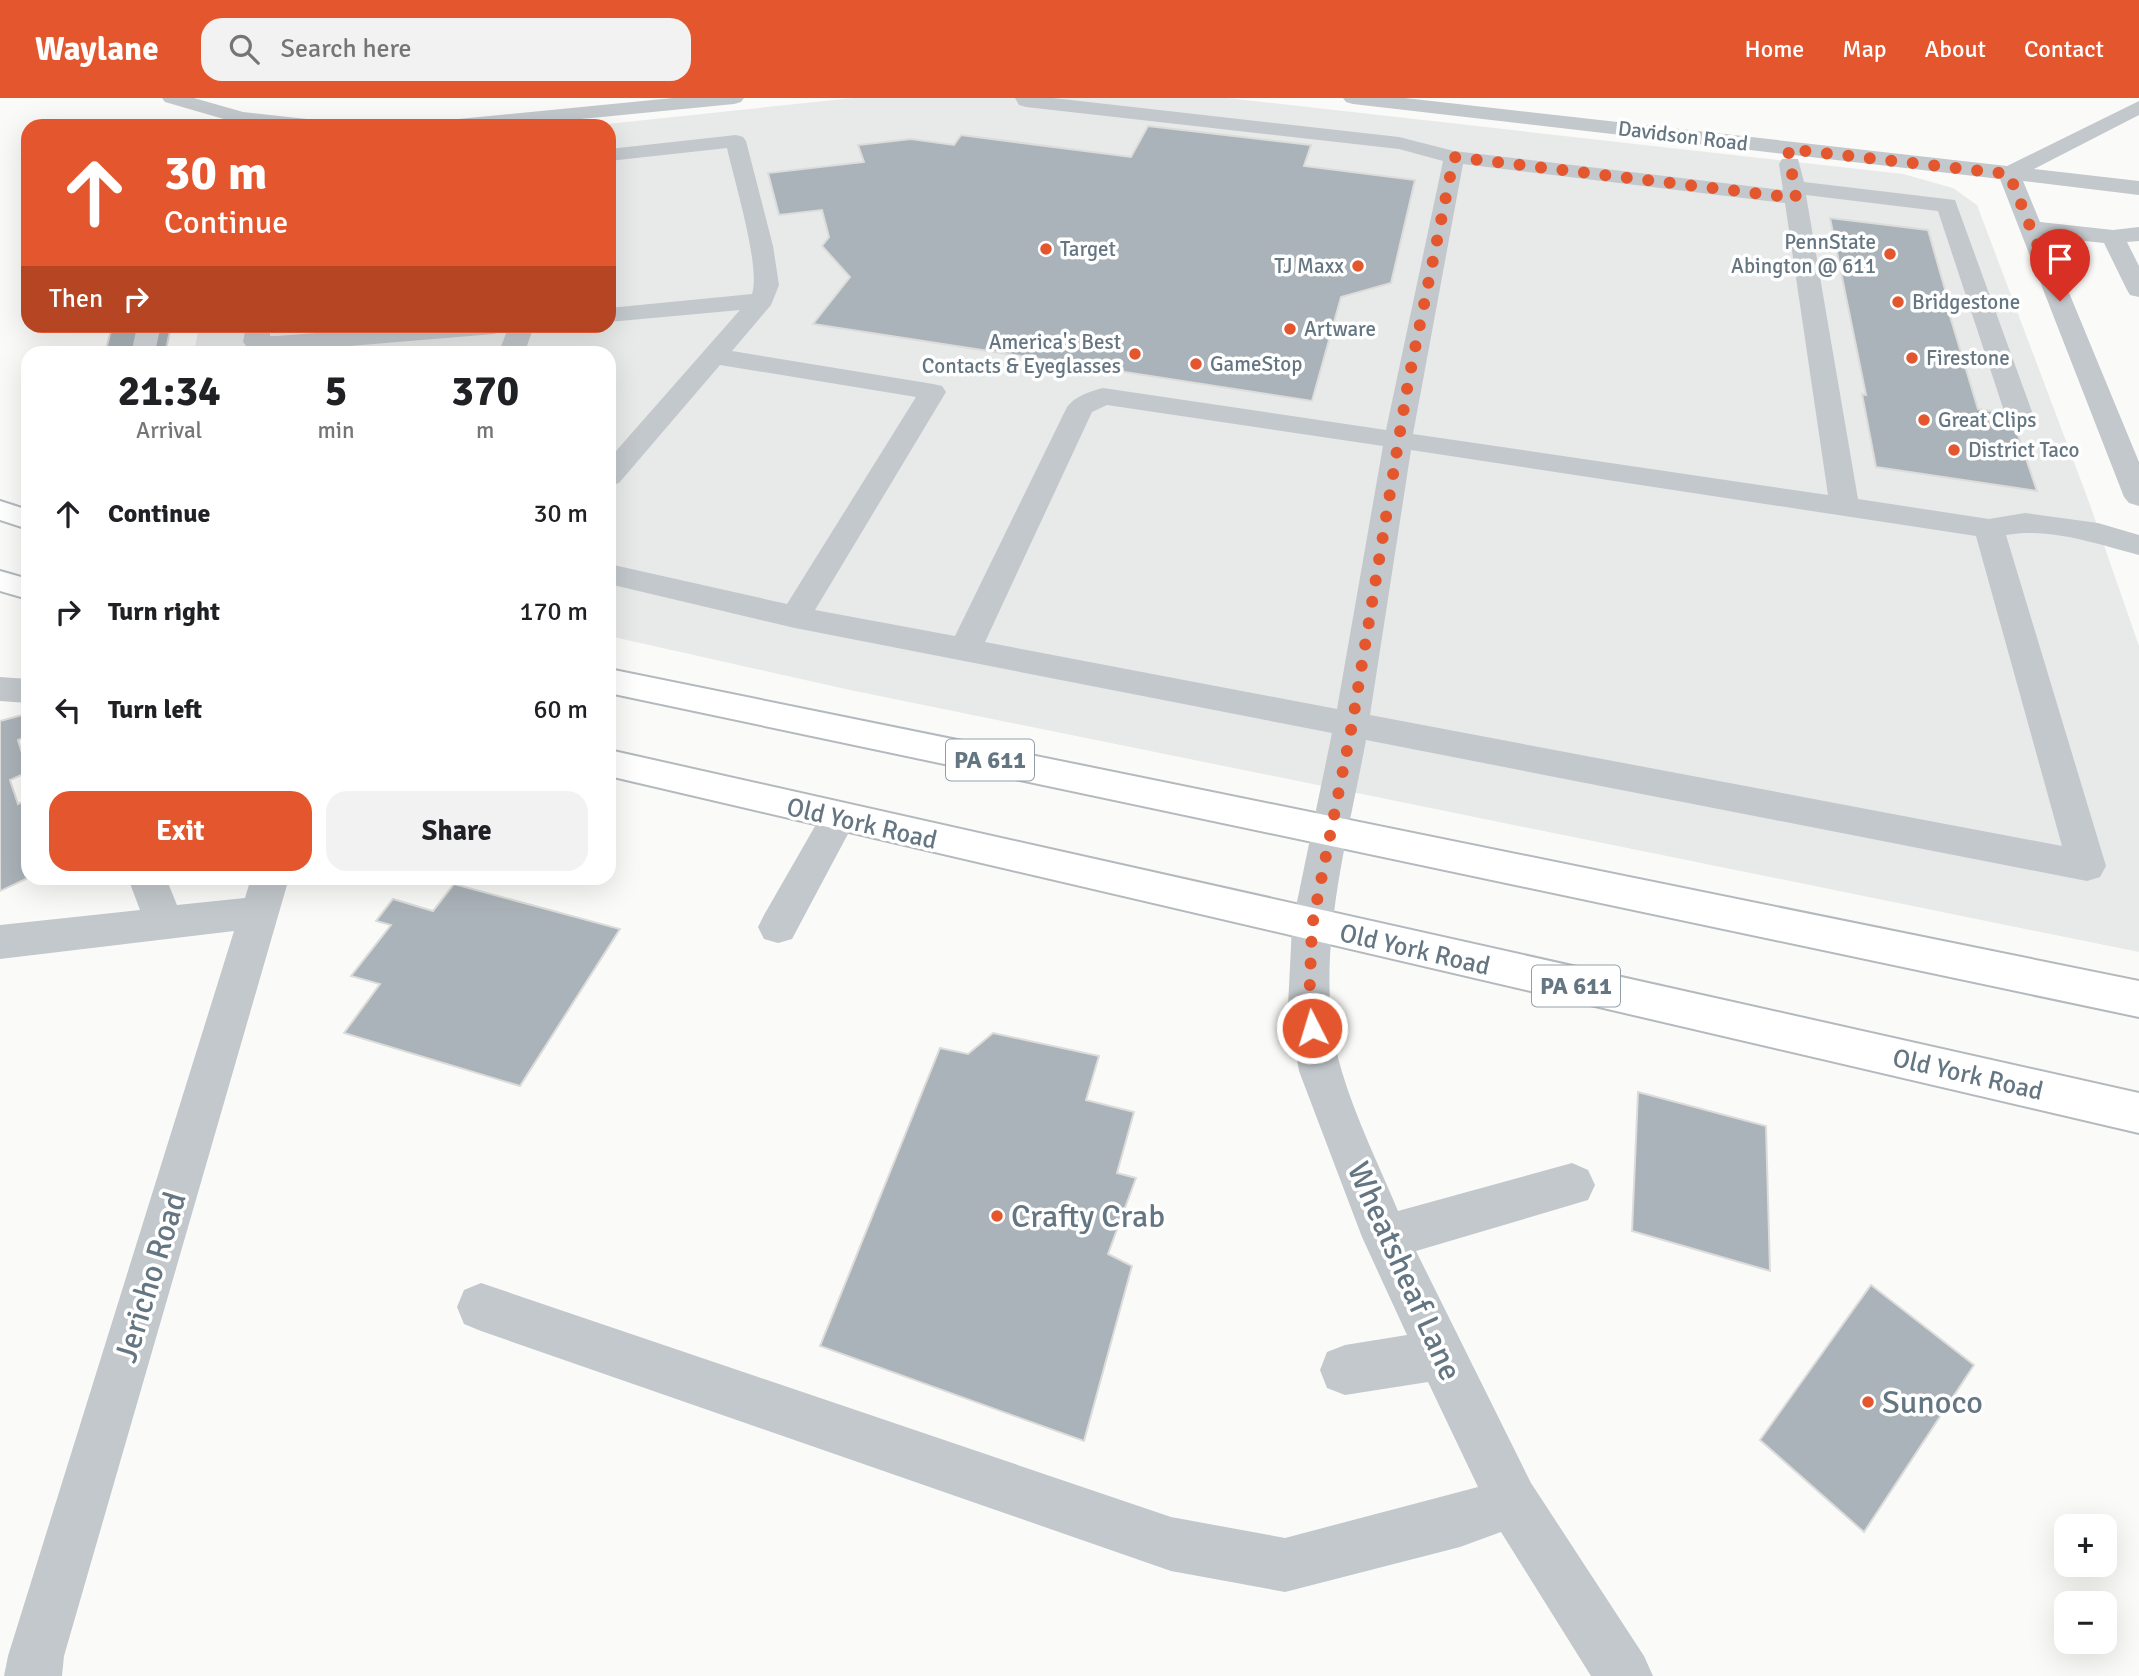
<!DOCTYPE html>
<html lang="en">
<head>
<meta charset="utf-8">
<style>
  :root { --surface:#fff; --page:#f2f2f2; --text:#202124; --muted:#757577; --accent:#e4572e }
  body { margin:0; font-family:Signika,sans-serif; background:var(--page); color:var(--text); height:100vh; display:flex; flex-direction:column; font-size:26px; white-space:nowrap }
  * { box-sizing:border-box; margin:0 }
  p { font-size:23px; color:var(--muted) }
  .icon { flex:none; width:38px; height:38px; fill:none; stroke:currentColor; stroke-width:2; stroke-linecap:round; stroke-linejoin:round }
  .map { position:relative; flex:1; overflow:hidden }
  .drawer { position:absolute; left:21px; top:248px; width:595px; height:539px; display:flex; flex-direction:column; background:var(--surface); border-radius:21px; box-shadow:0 7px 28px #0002 }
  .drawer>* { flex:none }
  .hud { position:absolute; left:21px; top:21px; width:595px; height:214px; border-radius:21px; box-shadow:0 7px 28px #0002; background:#e4572e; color:#fff; overflow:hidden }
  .tools { position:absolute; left:2054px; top:1416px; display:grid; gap:14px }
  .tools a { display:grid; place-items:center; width:63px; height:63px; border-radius:14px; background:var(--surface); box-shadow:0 7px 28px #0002; font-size:35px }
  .pin { position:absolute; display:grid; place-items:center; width:60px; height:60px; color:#fff; margin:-72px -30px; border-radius:50% 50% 50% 0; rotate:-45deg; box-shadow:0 0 7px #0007 }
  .pin .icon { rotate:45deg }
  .me { position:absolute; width:77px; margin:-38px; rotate:355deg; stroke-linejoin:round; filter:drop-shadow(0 0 5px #0008) }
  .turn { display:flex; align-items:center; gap:24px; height:147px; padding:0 28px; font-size:32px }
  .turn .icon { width:91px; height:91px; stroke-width:2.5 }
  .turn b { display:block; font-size:49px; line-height:60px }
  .then { display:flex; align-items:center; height:66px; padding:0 28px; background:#0003; gap:14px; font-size:26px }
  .eta { display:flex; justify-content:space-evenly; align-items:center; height:119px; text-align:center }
  .eta b { font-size:42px; font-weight:700; line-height:49px }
  .cta { display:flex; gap:14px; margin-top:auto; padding:14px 28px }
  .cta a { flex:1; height:80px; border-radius:21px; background:var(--accent); color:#fff; font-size:28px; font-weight:700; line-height:80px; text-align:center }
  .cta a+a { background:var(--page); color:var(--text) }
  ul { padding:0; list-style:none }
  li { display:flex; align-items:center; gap:21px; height:98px; padding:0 28px }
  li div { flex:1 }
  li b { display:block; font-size:26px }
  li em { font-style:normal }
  header { display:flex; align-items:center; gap:42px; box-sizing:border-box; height:98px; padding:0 35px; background:var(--accent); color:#fff }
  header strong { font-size:33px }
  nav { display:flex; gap:38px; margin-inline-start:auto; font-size:24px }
  .search { width:490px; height:63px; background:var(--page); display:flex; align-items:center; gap:18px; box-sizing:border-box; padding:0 24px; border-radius:21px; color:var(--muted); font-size:26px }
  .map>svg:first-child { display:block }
  .built { fill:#e8e9e9 }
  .building { fill:#aab3b9; stroke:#dcdcda; stroke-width:2 }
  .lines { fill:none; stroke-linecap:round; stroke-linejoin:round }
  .minor-tunnel-far1 { stroke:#d5d9db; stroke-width:23; stroke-dasharray:23 11; stroke-linecap:butt }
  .minor-tunnel { stroke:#d5d9db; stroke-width:30; stroke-dasharray:30 15; stroke-linecap:butt }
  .highway-casing { stroke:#b4b9bd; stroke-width:4 }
  .minor { fill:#c3c8cc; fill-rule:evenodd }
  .highway { fill:#fff; fill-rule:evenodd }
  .route { stroke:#e4572e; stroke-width:12; stroke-dasharray:0 21.6 }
  .poi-dot { fill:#e4572e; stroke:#fff; stroke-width:2.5 }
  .labels { text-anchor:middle; stroke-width:7; stroke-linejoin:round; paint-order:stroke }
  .far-street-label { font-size:21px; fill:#657683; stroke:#fff }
  .far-poi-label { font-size:21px; fill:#657683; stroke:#fff; text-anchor:start }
  .shield { fill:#fff; stroke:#939fa8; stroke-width:2 }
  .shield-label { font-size:24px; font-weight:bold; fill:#657683 }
  .street-label { font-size:26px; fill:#657683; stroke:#fff }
  .near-poi-label { font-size:32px; fill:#657683; stroke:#fff; text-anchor:start }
  .near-street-label { font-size:32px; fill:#657683; stroke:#fff }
</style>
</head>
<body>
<header>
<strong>Waylane</strong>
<div class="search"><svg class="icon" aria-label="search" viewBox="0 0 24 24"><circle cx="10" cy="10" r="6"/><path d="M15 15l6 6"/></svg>Search here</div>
<nav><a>Home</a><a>Map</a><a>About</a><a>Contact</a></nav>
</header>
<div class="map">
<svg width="2139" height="1578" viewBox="0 0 2139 1578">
  <rect width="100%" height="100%" fill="#fafaf8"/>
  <!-- built -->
  <path class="built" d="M853,0H1227L1903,76L1953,90L1977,107L2089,404L2139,548V854L850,592L609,538V256H194L199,228H609V28H588Z"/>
  <!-- building -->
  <path class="building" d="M1148,28L1311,47L1304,68L1415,82L1391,185L1341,199L1312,303L813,226L850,179L822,148L829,139L822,112L779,117L768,75L864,64L858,47L911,41L954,47L961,37L1131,59Z
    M1830,120L1928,132L1946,195H1943L1978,311L2011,316L2037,393L1876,369L1862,296L1866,297Z
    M112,228H171L165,256H105Z
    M26,616L28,638L18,642L28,674L10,682L18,706L28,701V719L24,721L28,733V780L0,793V623Z
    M454,786L620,831L520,988L344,935L380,886L351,878L391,827L376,823L393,801L433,813Z
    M993,935L1099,958L1086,1002L1134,1014L1117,1075L1136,1080L1108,1156L1132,1168L1084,1343L820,1248L940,950L968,956Z
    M1638,994L1766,1028L1770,1173L1632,1133Z
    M1871,1187L1974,1267L1864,1434L1760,1342Z"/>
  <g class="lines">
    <!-- minor-tunnel-far1 -->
    <path class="minor-tunnel-far1" d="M143,255L149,228"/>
    <!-- minor-tunnel -->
    <path class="minor-tunnel" d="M143,256L144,253"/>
    <defs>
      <path id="highway" d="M0,403L28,412V431L0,422Z
        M0,473L28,481V501L0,493Z
        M609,571L2139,883V919L609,595Z
        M609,652L2139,995V1035L609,678Z"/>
    </defs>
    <!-- highway casing -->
    <use href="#highway" class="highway-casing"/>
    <!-- minor -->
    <path class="minor" d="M162,0H194L243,14L316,22L323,24L326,28L241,26L165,4Z
      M673,0H744L741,4L734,6L510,28H438L441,24L448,22Z
      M1015,0H1053L1399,39L1454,53L1783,92L1779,66L1782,61H1798L1804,84L1955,102L2035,322L2031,328L2021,330L2011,328L2007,322L1938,113L1806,97L1858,401L1989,421L2025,415L2098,425L2139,437V457C2097,446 2050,429 2006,437L2106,768L2100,779L2087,783L1366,642C1347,746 1310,870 1342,974C1356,1021 1379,1067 1398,1113L1572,1065L1588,1072L1595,1087L1588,1102L1416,1153L1531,1385L1644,1558L1653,1578H1591L1501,1434L1460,1449L1285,1494L1171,1473L481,1233L464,1226L457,1209L464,1192L481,1185L1171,1419L1285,1440L1478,1389L1428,1284L1345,1297L1327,1290L1320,1272L1327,1254L1345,1247L1407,1237L1362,1139L1299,973L1288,908L1292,828L1332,635L795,530L609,486V466L787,506L916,299L720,267L619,385L609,388V361L740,212L609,224V210L752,196C761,169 734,82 727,50L609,63V51L736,37L743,39L746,43L773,148L779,187L771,207L732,253L933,286L942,288L946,294L815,512L955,538L1067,309C1075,298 1091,293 1103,290L1386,332L1443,63L1399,51L1026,9L1019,7ZM1463,66L1785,105L1828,397L1413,336ZM1107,307L1383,348L1337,611L985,544L1092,314ZM1411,352L1976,438L2062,748L1370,617Z
      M1343,0H1405L2007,68L2139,3V17L2034,71L2139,83V97L2023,83L2040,124L2113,132L2139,129V143L2127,144L2139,168V199L2130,197L2127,192L2104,145L2046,139L2139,364V408L2129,405L2124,399L2000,81L1353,6L1346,4Z
      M246,228H270V238H277L408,228H507L503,233L494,236L277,254L247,249L243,244Z
      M509,228H534L524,256H498Z
      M0,579L28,581V605L0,603Z
      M839,705L852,709L857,719L792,841L778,845L764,841L758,829L764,817L826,709Z
      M128,780H166L177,807L245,800L251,780H289L64,1558L62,1578H4L8,1558L234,833L0,861V827L140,812Z"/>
    <!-- highway -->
    <use href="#highway" class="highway"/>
  </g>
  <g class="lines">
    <!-- route -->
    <path class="route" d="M1312,930L1309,908L1312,828L1352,627L1408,285L1454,59L1796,100L1788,51L2009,76L2060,203"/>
  </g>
  <!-- markers -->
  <g class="poi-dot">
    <circle cx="1046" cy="151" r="7"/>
    <circle cx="1890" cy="156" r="7"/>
    <circle cx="1358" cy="168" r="7"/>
    <circle cx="1898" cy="204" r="7"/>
    <circle cx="1290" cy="231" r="7"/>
    <circle cx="1135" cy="256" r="7"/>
    <circle cx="1912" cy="260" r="7"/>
    <circle cx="1196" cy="266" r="7"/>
    <circle cx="1924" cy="322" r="7"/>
    <circle cx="1954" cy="352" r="7"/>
    <circle cx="997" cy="1118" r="7"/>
    <circle cx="1868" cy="1304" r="7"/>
  </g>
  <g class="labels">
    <!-- far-street labels -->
    <g class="far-street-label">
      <text transform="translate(1683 38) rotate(7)" y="7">Davidson Road</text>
    </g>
    <!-- far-poi labels -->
    <g class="far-poi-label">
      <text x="1876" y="151" text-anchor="end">PennState<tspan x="1876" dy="24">Abington @ 611</tspan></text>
      <text x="1060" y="158">Target</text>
      <text x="1344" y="175" text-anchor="end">TJ Maxx</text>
      <text x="1912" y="211">Bridgestone</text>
      <text x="1304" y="238">Artware</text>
      <text x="1121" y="251" text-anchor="end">America's Best<tspan x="1121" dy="24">Contacts &amp; Eyeglasses</tspan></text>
      <text x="1926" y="267">Firestone</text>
      <text x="1210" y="273">GameStop</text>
      <text x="1938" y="329">Great Clips</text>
      <text x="1968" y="359">District Taco</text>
    </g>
    <!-- shield labels -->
    <g class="shield">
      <rect x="946" y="641.5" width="88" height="41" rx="5"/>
      <rect x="1532" y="867.5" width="88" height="41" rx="5"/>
    </g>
    <g class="shield-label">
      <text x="990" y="670">PA 611</text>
      <text x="1576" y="896">PA 611</text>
    </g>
    <!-- street labels -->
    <g class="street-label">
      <text transform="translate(862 725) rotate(13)" y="9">Old York Road</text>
      <text transform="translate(1415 851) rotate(13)" y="9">Old York Road</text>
      <text transform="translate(1968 976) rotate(13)" y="9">Old York Road</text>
    </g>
    <!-- near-poi labels -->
    <g class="near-poi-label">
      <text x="1011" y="1129">Crafty Crab</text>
      <text x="1882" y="1315">Sunoco</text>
    </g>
    <!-- near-street labels -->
    <g class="near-street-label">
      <text transform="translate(1405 1173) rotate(66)" y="11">Wheatsheaf Lane</text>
      <text transform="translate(150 1179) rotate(-73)" y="11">Jericho Road</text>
    </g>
  </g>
</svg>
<div class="tools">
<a>+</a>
<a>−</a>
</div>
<div class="pin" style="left:2060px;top:203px;background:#d93025"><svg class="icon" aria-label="arrive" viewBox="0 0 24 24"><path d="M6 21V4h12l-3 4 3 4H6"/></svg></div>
<svg class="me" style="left:1312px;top:930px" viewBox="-20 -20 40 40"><circle r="17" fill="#e4572e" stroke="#fff" stroke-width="3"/><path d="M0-11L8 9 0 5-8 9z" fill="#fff"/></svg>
<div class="hud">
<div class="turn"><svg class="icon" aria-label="ahead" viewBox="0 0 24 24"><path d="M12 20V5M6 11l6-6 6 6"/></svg><div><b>30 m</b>Continue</div></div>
<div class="then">Then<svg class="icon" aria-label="right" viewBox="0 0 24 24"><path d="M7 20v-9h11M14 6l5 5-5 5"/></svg></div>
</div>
<section class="drawer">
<div class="eta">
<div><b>21:34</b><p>Arrival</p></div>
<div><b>5</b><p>min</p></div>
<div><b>370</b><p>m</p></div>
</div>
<ul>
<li><svg class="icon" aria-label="ahead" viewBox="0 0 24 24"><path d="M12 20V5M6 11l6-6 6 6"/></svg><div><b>Continue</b></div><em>30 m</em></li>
<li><svg class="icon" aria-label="right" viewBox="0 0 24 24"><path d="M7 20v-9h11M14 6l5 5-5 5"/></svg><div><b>Turn right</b></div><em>170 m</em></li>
<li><svg class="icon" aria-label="left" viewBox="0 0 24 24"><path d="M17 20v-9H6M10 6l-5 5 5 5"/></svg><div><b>Turn left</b></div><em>60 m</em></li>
</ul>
<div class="cta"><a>Exit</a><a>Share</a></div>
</section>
</div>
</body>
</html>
